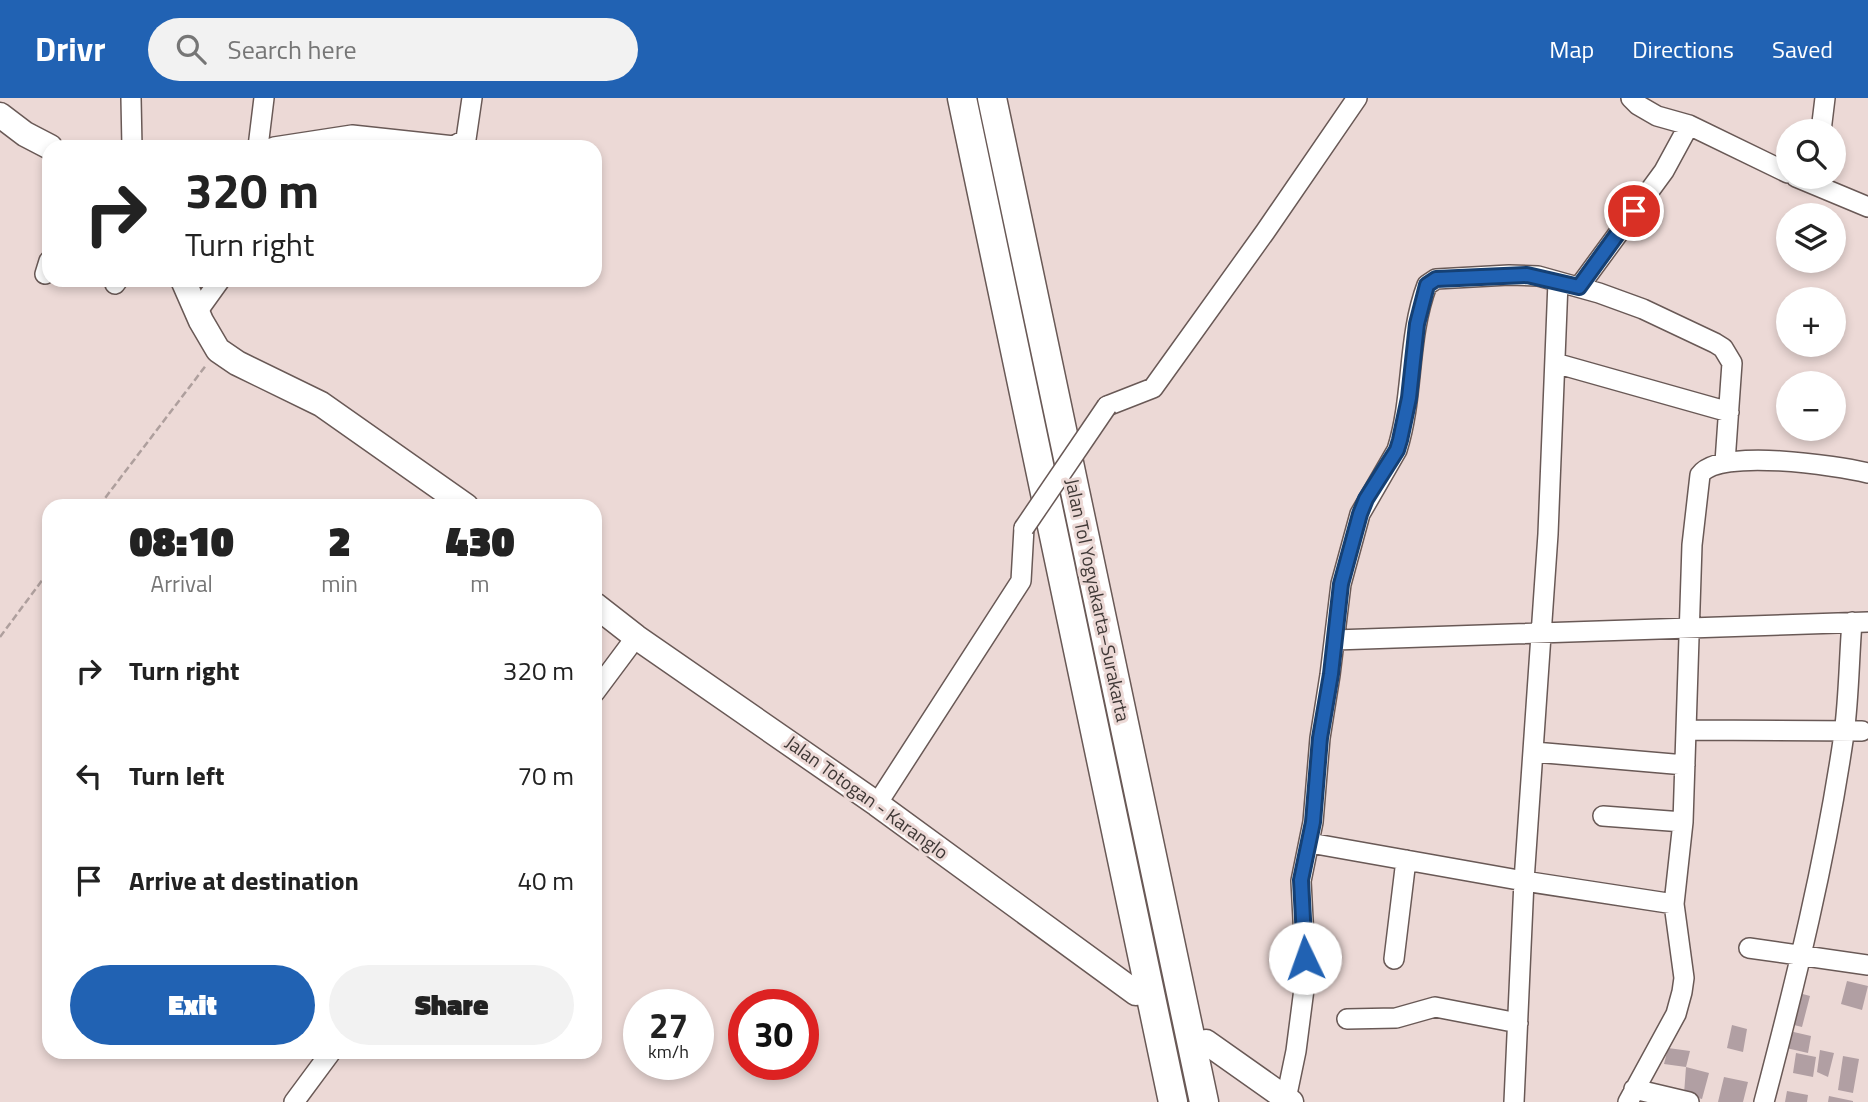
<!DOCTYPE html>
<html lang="en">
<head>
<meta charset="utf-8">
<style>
  :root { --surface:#fff; --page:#f2f2f2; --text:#222; --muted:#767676; --accent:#2162b3 }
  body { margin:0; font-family:"Titillium Web",sans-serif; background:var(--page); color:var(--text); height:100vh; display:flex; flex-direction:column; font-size:26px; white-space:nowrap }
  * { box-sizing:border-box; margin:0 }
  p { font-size:23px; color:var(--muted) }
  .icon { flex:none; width:38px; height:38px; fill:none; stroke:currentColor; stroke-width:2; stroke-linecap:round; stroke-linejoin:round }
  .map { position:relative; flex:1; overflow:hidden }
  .drawer { position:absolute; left:42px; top:401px; width:560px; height:560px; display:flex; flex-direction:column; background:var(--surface); border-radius:21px; box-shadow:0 4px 10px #0003 }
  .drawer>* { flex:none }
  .banner { position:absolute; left:42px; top:42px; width:560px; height:147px; border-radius:21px; box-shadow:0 4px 10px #0003; background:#fff; color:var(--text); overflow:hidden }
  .buttons { position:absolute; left:1776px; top:21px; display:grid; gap:14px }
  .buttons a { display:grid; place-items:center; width:70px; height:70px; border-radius:50%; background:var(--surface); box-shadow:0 4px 10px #0003; font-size:35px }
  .speed { position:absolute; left:623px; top:891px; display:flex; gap:14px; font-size:35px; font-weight:700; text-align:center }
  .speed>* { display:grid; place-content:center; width:91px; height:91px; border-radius:50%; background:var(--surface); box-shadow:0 4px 10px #0003; line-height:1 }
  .speed small { font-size:18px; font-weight:400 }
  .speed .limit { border:10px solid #d22; background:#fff; color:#111 }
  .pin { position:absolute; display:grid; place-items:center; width:60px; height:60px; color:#fff; margin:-30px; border:4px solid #fff; border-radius:50%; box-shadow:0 2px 7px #0007 }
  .me { position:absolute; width:77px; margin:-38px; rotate:357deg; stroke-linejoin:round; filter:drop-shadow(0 0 5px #0008) }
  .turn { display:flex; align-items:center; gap:24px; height:147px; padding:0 28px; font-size:32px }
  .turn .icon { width:91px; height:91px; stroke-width:2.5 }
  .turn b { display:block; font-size:49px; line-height:60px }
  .eta { display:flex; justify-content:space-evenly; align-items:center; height:119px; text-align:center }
  .eta b { font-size:42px; font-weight:800; line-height:49px }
  .action { display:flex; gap:14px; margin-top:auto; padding:14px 28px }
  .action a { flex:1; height:80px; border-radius:42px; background:var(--accent); color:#fff; font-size:28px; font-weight:800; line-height:80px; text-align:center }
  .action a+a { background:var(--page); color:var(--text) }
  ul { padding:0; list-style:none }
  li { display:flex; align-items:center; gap:21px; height:105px; padding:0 28px }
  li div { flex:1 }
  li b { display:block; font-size:26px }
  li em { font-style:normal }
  header { display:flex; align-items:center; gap:42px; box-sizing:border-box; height:98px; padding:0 35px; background:var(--accent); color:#fff }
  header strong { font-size:33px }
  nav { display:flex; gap:38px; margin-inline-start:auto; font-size:24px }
  .search { width:490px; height:63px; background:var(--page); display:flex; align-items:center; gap:18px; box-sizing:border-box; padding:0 24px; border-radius:38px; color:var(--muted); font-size:26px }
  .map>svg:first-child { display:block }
  .building { fill:#b19fa3 }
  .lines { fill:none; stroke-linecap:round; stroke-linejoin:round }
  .minor-casing { stroke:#695956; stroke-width:22 }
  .major-casing { stroke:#695956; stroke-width:27 }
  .highway-casing { stroke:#695956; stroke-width:31 }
  .path { stroke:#ae9f9d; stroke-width:2.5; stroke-dasharray:7 3.5; stroke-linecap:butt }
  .minor { stroke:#fff; stroke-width:19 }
  .major { stroke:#fff; stroke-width:24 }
  .highway { stroke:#fff; stroke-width:28 }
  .minor-bridge-casing { stroke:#695956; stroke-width:22; stroke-linecap:butt }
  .minor-bridge { stroke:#fff; stroke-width:19 }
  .route-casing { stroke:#154074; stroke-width:18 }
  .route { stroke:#2162b3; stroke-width:12 }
  .labels { text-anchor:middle; stroke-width:6; stroke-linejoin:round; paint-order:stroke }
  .street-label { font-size:19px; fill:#3f3836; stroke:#ecd9d6 }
</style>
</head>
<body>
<header>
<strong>Drivr</strong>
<div class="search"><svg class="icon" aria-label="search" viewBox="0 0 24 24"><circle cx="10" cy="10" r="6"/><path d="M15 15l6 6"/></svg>Search here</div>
<nav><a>Map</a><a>Directions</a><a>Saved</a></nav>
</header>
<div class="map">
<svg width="1868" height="1004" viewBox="0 0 1868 1004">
  <rect width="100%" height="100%" fill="#ecd9d6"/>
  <!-- building -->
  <path class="building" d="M1847,883L1868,888L1862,912L1841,906Z
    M1799,895L1810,898L1802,929L1790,926Z
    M1732,927L1747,931L1743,954L1727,950Z
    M1785,932L1811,938L1808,955L1782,949Z
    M1668,950L1690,953L1686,969L1709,975L1702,1001L1684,996L1686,969L1664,966Z
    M1820,952L1834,955L1828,979L1817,974Z
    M1796,955L1816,959L1813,979L1793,975Z
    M1843,958L1859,961L1853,995L1838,992Z
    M1724,979L1748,984L1743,1004H1718Z
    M1787,993L1808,997L1807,1004H1785Z
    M1829,998L1853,1003V1004H1828Z"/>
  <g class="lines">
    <defs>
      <path id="minor" d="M131,0L132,49
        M1631,0L1638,7L1657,18L1689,27L1788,75
        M1821,33L1825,0
        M258,49L264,0
        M274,49L352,37L454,48L466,41L472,0
        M1796,79L1868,109
        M45,176L49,163
        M115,186L118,182
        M1579,189L1664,73L1689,27
        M197,214L220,182
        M1555,265L1729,314
        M1107,308L1153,290L1265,134L1357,0
        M1335,542L1868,524
        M595,594L636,539
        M1686,632L1862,633
        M1534,654L1685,667
        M877,706L1021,483L1024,430
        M1603,718L1683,724
        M1310,745L1524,783L1674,806
        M1749,850L1868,867
        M1394,861L1406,762
        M1347,921L1396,920L1435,909L1518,925
        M1634,991L1689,1004
        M1286,1001L1296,953L1304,891L1305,860L1301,783L1313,724L1320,640L1330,577L1341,486L1360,416L1397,352C1414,298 1407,240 1427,187L1436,181L1509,177L1538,178L1599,195L1643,211L1715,245L1723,250L1732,265L1725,364
        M294,1004L331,954
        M1514,1004L1524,783L1548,436L1558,184
        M1628,1004L1676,916L1682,894L1684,880L1674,806L1683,724L1692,447L1700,377C1718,349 1838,368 1868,375
        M1764,1004C1796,882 1826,761 1844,636C1849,599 1849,561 1852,524"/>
      <path id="major" d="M0,17L25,36L50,49
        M183,182L201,223L218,252L237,265L321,306L466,408
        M595,507L636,539L877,706L1136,895
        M1206,944L1291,1004"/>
      <path id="highway" d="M962,0L1173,1004
        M992,0L1204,1004"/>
    </defs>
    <!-- minor casing -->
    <use href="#minor" class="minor-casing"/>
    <!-- major casing -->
    <use href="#major" class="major-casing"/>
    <!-- highway casing -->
    <use href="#highway" class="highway-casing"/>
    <!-- path -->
    <path class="path" d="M99,408L207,266
      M0,539L49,473"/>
    <!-- minor -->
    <use href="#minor" class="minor"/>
    <!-- major -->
    <use href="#major" class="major"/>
    <!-- highway -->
    <use href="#highway" class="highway"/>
    <defs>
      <path id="minor-bridge" d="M1024,430L1107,308"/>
    </defs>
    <!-- minor-bridge casing -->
    <use href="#minor-bridge" class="minor-bridge-casing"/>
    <!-- minor-bridge -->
    <use href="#minor-bridge" class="minor-bridge"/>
  </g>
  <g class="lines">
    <defs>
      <path id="route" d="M1305,860L1301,782L1313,724L1320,640L1331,576L1341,486L1360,416L1366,401L1397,352L1400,342L1409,300L1417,226L1427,187L1436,181L1527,177L1579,189L1634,113"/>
    </defs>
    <!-- route casing -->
    <use href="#route" class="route-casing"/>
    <!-- route -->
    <use href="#route" class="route"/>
  </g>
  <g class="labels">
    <!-- street labels -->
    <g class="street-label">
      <text transform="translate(1098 502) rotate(78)" y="7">Jalan Tol Yogyakarta–Surakarta</text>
      <text transform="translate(867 699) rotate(36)" y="7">Jalan Totogan - Karanglo</text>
    </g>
  </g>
</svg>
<div class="buttons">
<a><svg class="icon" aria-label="search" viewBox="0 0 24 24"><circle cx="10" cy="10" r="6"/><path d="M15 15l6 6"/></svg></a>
<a><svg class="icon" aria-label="layers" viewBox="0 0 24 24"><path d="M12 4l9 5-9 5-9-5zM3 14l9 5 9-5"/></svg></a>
<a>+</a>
<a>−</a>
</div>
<div class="speed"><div>27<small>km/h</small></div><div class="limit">30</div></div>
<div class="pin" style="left:1634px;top:113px;background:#d93025"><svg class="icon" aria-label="arrive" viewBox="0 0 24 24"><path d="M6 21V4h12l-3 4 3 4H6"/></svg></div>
<svg class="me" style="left:1305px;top:860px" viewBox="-20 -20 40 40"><circle r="19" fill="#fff"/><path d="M0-13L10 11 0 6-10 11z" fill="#2162b3"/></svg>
<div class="banner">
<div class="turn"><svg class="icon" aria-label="right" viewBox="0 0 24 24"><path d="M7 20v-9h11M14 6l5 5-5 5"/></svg><div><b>320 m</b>Turn right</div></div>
</div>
<section class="drawer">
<div class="eta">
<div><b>08:10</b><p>Arrival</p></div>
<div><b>2</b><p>min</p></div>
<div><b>430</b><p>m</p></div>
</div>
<ul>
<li><svg class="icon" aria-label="right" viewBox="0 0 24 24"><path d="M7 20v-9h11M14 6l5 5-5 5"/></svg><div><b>Turn right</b></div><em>320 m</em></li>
<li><svg class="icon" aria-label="left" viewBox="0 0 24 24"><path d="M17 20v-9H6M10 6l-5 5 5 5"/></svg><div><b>Turn left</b></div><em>70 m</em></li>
<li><svg class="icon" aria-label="arrive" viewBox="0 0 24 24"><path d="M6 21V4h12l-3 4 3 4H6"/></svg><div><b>Arrive at destination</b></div><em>40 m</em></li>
</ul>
<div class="action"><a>Exit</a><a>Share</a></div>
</section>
</div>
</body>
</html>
